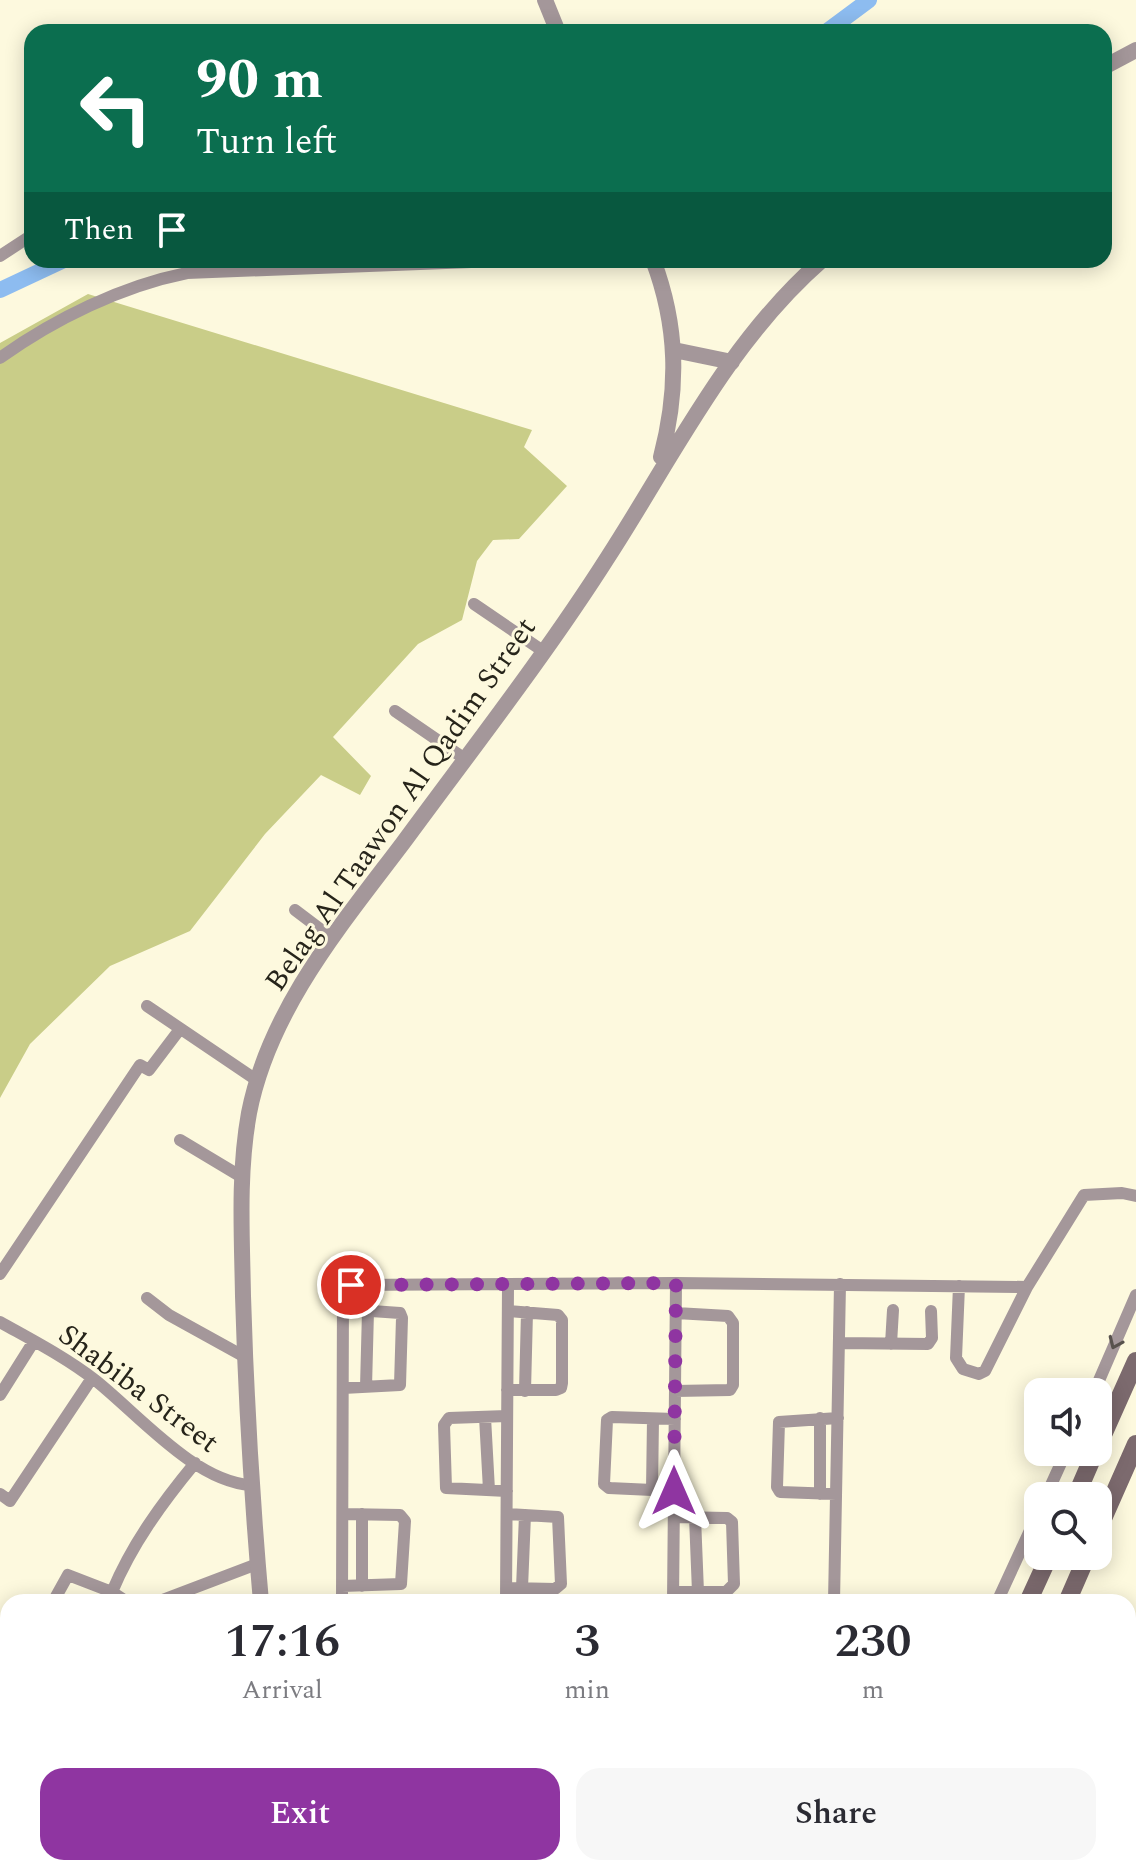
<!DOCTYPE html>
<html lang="en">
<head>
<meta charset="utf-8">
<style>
  :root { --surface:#fff; --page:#f7f7f7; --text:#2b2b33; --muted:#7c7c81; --accent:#8f35a1 }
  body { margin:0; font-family:Spectral,serif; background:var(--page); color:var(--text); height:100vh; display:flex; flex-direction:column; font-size:30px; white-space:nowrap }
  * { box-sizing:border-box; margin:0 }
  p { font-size:26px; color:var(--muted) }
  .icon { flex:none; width:44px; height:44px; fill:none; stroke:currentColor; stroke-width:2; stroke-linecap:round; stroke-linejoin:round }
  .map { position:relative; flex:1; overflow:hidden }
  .details { position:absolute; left:0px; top:1594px; width:1136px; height:282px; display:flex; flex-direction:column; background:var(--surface); border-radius:24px 24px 0 0; box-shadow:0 4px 20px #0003 }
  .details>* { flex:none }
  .top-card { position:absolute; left:24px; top:24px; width:1088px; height:244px; border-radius:24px; box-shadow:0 4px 20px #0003; background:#0b6e4f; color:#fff; overflow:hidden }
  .fabs { position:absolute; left:1024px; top:1378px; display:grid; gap:16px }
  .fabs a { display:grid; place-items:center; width:88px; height:88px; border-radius:16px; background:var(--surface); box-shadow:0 4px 20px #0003; font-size:40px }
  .pin { position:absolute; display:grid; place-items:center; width:68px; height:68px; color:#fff; margin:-34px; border:4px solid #fff; border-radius:50%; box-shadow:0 2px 8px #0007 }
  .me { position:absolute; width:88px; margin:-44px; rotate:0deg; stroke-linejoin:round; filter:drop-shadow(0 0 6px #0008) }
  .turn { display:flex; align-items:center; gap:28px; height:168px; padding:0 40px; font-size:36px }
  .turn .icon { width:104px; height:104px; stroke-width:2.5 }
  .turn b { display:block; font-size:56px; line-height:68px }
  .then { display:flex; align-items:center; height:76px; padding:0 40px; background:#0003; gap:16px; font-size:30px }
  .eta { display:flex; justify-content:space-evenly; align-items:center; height:136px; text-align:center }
  .eta b { font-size:48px; font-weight:600; line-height:56px }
  .button { display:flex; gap:16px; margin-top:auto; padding:16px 40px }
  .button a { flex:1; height:92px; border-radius:24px; background:var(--accent); color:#fff; font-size:32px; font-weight:600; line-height:92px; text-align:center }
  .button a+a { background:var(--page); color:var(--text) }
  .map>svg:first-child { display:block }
  .forest { fill:#c9cd88 }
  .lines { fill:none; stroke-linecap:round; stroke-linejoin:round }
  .canal { stroke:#8dbcf0; stroke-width:16 }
  .service { stroke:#a4979a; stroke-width:6 }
  .minor { stroke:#a4979a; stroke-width:12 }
  .tertiary { stroke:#a4979a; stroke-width:16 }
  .secondary { stroke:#7c6a6e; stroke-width:18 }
  .oneway { stroke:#58524d }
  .route { stroke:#8f35a1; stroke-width:14; stroke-dasharray:0 25.2 }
  .labels { text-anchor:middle; stroke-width:6; stroke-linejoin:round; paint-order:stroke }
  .street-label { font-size:30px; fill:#26241a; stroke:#fdf9de }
</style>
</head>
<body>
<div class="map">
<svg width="1136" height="1875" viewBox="0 0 1136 1875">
  <rect width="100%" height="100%" fill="#fdf9de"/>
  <!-- forest -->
  <path class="forest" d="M88,294L532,430L524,447L567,486L519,539L493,540L477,561L462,620L418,644L333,737L371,776L360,795L321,775L265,834L190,931L110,966L30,1044L0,1098V343Z"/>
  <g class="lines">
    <!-- canal -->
    <path class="canal" d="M826,32L869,0
      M0,290L64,260"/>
    <!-- service -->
    <path class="service" d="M1128,1759L1136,1761"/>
    <!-- minor -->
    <path class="minor" d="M0,256L32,235
      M0,358C54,319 122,286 187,273L522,260
      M474,604L543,651
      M395,711L465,759
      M295,910L332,938
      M147,1006L258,1081
      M180,1140L240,1176
      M0,1274L140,1065L149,1070L180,1029
      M959,1286L956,1358L963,1369L979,1374L985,1371L1027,1287
      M147,1298L169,1315L245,1357
      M0,1322C32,1340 65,1357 95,1380C138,1414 195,1482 251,1485
      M841,1343L928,1344L932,1338L931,1311
      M891,1344L893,1310
      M366,1387L368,1311
      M343,1388L400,1385L402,1318L400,1313L343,1309
      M507,1390H556L561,1388L562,1383V1320L558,1315L508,1311
      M525,1391L527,1312
      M675,1391L730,1390L733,1385V1323L728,1316L676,1313
      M1094,1392L1136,1295
      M0,1395L34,1341
      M485,1417L489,1490
      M652,1490L653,1419
      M507,1491L446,1488L444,1425L449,1418L507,1416
      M674,1491L609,1488L604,1484L607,1420L612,1417L675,1419
      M0,1494L10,1501L92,1378
      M820,1494V1418
      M836,1494L780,1492L777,1487L779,1422L838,1418
      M1046,1496L1066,1452
      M695,1517L698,1592
      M342,1586L401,1584L405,1521L400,1515L343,1514
      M362,1586V1514
      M506,1588L555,1589L561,1584L558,1517L507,1514
      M522,1588L525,1515
      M673,1592H726L734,1584L732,1522L727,1518L674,1517
      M53,1602L68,1575L112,1592
      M127,1602L112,1592C132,1544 162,1503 195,1463
      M157,1602L257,1564
      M342,1602L343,1292L351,1285L676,1283L1027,1287L1084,1195L1122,1193L1136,1196
      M506,1602L508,1285
      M673,1602L676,1283
      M834,1602L840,1284
      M997,1602L1038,1513
      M0,1636H8
      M1128,1681L1136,1637
      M0,1787L8,1775
      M1129,1798L1136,1812
      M0,1855L8,1859
      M344,1868L345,1875
      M445,1868V1875
      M1011,1868L1028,1875
      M21,1875L26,1868
      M484,1875V1868
      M505,1875V1868
      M600,1875V1868
      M644,1875V1868
      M671,1875V1868
      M875,1875L878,1868"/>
    <!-- tertiary -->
    <path class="tertiary" d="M545,0L558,32
      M1104,67L1136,50
      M653,260C678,326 679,389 661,457
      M674,350L732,362
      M261,1602C252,1500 246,1399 243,1296C242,1235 238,1174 249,1113C269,1010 341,925 403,843C472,749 545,656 608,557C674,455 728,342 822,260
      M284,1868V1875"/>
    <!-- secondary -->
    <path class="secondary" d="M1098,1446L1136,1361
      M1076,1496L1095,1452
      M1098,1530L1136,1444
      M1028,1602L1049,1556
      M1067,1602L1087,1556
      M935,1868L947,1873
      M907,1875L910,1868"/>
  </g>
  <!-- one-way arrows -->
  <defs><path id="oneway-chevron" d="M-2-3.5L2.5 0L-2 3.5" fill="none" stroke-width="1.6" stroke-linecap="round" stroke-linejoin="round" transform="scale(2)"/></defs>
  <use class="oneway" href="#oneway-chevron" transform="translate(1115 1343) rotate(114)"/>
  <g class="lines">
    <!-- route -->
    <path class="route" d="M351,1285L676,1283L674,1491"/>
  </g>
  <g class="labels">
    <!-- street labels -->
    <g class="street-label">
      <text transform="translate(400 804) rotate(-55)" y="10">Belag Al Taawon Al Qadim Street</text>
      <text transform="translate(139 1388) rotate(37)" y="10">Shabiba Street</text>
    </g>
  </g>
</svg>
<div class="fabs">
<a><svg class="icon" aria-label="sound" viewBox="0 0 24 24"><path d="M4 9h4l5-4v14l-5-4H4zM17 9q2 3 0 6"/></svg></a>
<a><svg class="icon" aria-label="search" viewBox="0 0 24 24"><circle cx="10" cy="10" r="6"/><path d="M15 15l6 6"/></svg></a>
</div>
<div class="pin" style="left:351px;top:1285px;background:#d93025"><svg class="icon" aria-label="arrive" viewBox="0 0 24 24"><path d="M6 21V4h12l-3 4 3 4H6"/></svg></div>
<svg class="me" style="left:674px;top:1491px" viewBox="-20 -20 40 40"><path d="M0-17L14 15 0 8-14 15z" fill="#8f35a1" stroke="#fff" stroke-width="4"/></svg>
<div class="top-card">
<div class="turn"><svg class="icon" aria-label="left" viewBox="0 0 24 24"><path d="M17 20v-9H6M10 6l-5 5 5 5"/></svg><div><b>90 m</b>Turn left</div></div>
<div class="then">Then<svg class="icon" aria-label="arrive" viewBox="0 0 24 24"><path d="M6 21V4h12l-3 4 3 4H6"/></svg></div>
</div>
<section class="details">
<div class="eta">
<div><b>17:16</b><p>Arrival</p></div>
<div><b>3</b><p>min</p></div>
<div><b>230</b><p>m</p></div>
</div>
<div class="button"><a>Exit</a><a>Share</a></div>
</section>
</div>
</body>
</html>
